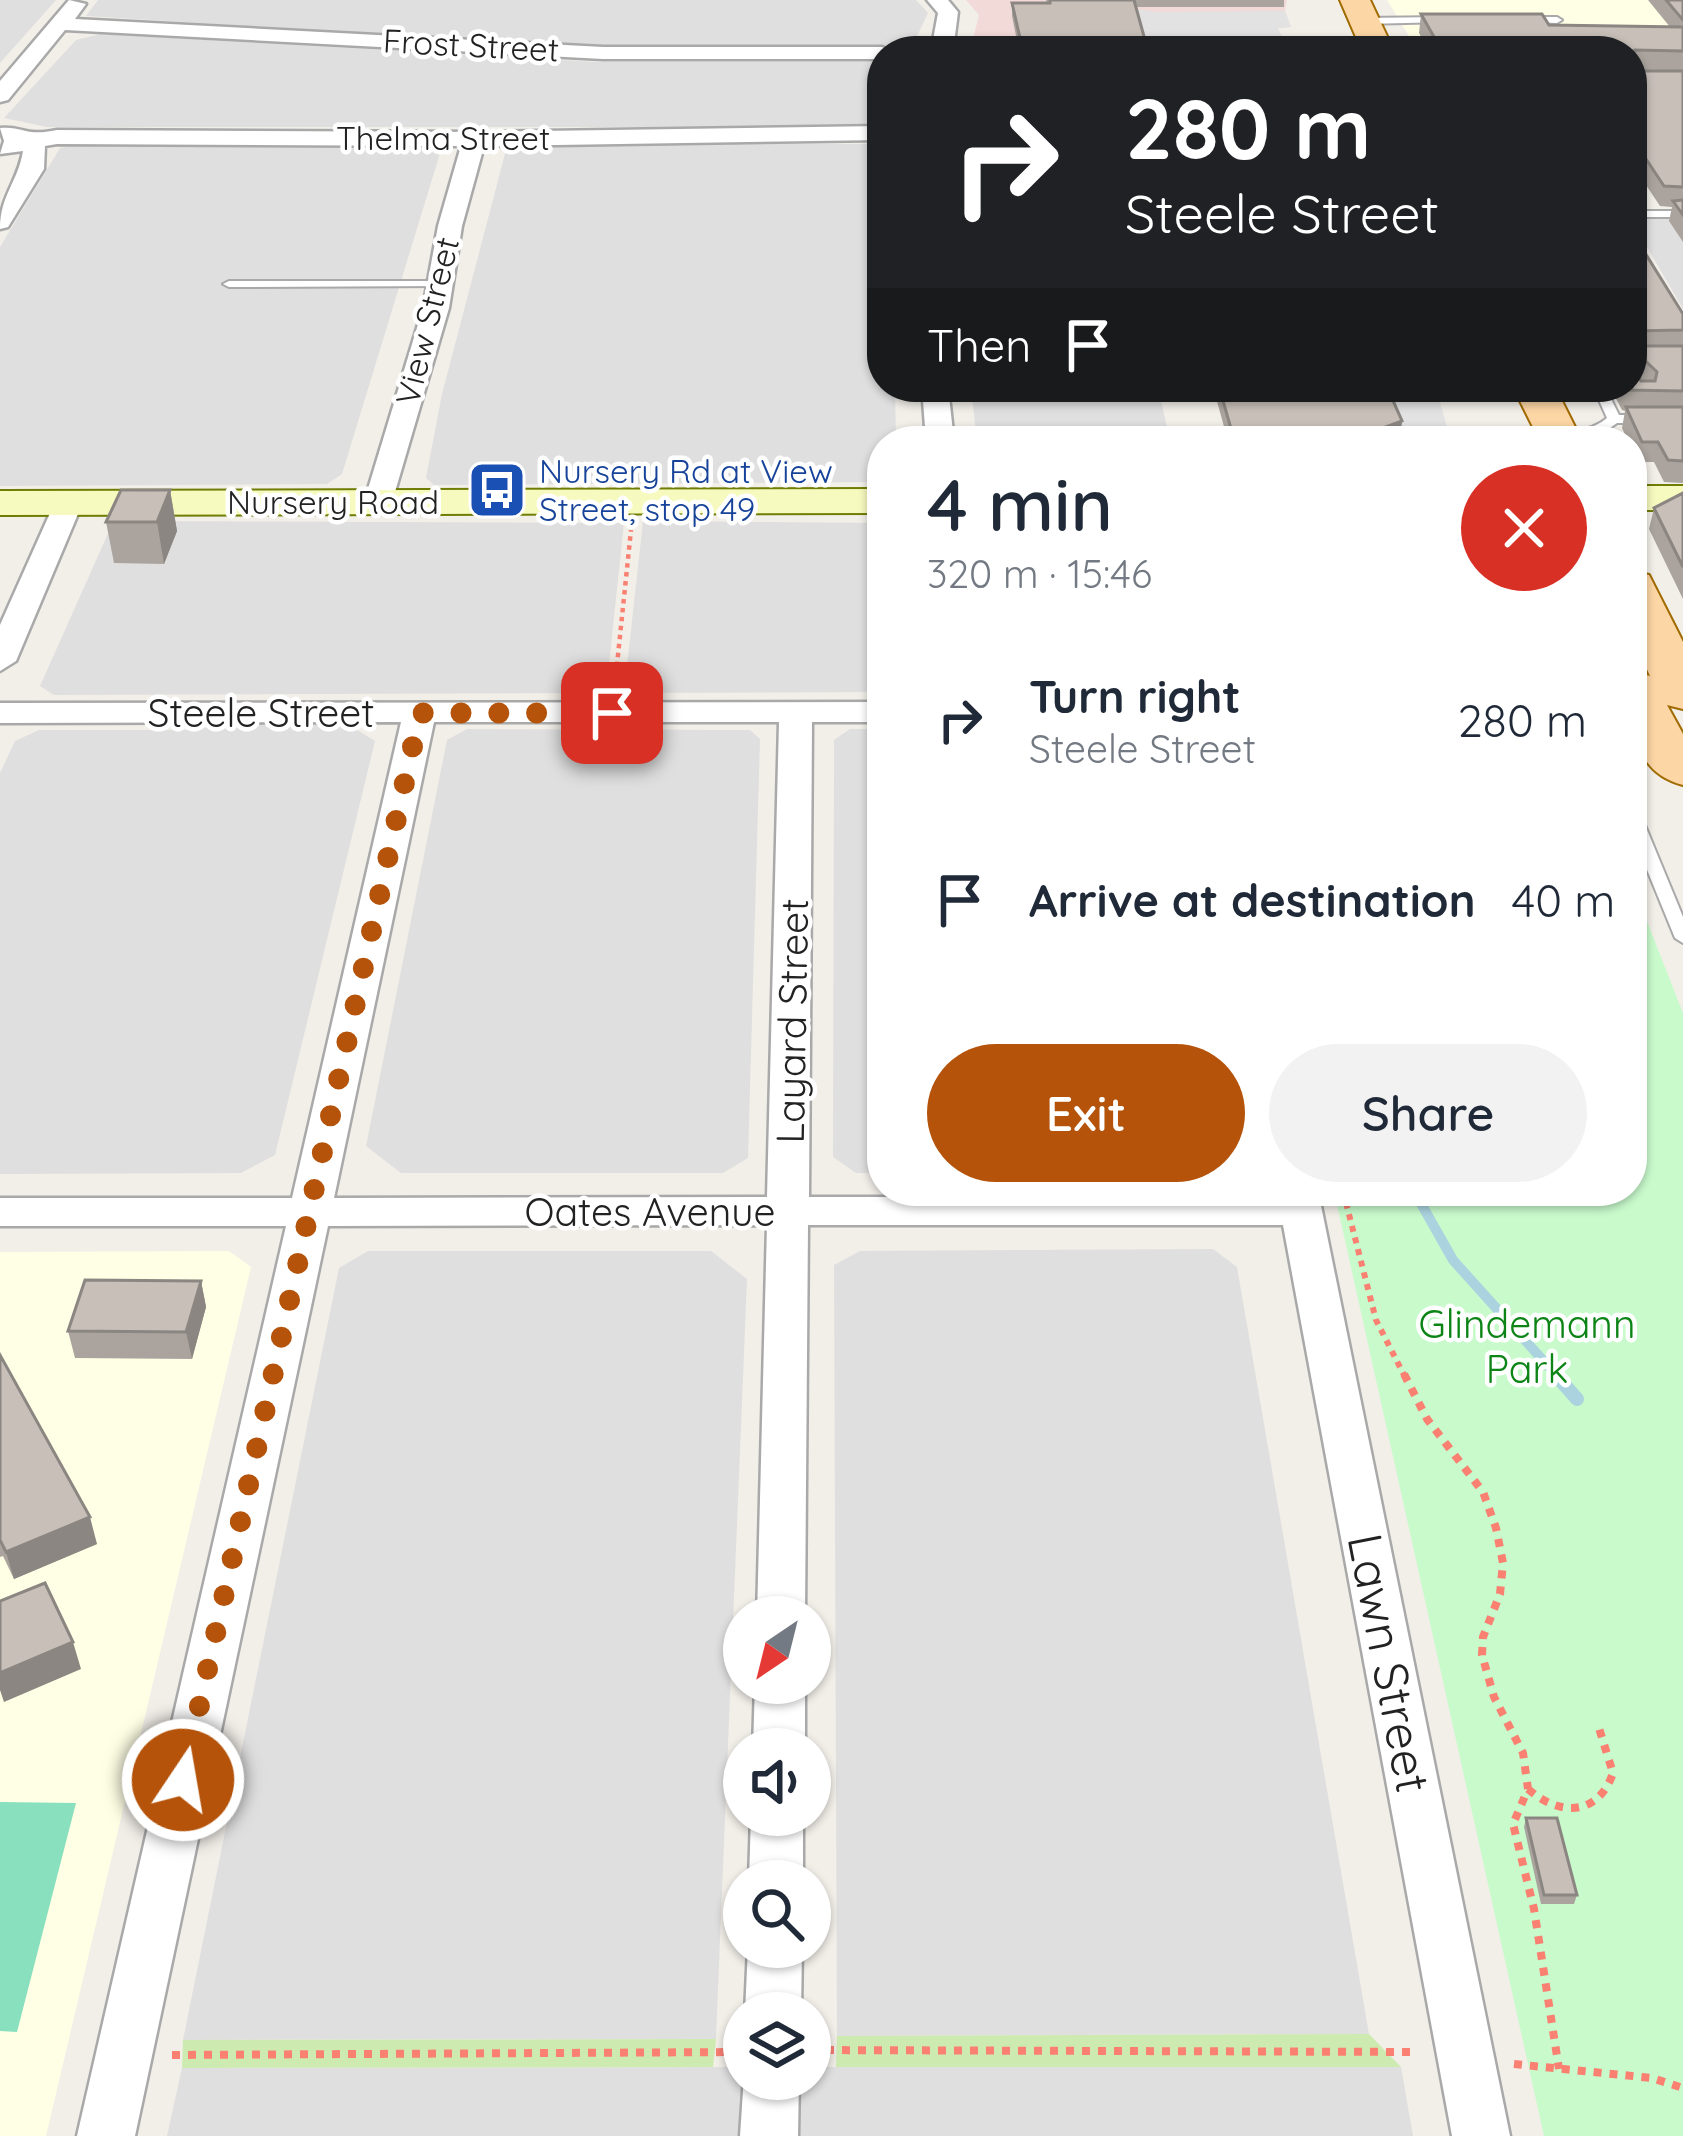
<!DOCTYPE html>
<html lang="en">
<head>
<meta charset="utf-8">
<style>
  :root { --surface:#fff; --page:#f2f2f3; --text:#1f2937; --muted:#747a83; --accent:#b45309 }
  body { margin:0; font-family:Quicksand,sans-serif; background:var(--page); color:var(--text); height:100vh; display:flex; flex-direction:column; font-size:45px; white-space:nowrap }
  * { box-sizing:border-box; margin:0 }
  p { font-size:39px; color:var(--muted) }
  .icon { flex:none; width:66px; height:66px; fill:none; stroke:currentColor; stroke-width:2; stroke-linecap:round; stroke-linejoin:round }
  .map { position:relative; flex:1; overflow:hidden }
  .details { position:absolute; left:867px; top:426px; width:780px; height:780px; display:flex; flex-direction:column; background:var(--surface); border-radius:48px; box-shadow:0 3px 9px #0004 }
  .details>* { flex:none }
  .banner { position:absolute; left:867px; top:36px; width:780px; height:366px; border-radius:48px; box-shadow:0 3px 9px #0004; background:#202124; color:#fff; overflow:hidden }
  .needle { width:78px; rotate:215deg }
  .fabs { position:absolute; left:723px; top:1596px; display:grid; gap:24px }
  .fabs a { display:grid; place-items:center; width:108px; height:108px; border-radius:50%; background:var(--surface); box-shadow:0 3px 9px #0004; font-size:60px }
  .pin { position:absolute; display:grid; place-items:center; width:102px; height:102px; color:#fff; margin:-51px; border-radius:24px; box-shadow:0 6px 18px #0006 }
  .me { position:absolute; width:132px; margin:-66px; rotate:12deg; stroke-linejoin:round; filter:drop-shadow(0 0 9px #0008) }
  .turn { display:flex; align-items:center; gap:42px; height:252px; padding:0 60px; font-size:54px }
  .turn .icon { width:156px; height:156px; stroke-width:2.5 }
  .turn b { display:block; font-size:84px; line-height:102px }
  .then { display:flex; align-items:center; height:114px; padding:0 60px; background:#0003; gap:24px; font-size:45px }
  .round { display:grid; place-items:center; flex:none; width:126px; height:126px; border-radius:63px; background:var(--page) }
  .head { display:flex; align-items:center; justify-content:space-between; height:204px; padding:0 60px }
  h1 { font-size:72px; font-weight:600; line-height:90px }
  .action { display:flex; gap:24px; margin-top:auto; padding:24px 60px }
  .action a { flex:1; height:138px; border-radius:72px; background:var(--accent); color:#fff; font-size:48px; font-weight:600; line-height:138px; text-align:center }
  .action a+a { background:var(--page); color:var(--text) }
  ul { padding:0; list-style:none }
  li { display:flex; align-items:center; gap:36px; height:180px; padding:0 60px }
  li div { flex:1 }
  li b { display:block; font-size:45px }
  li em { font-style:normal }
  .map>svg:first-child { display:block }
  .residential { fill:#e0dfdf }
  .commercial { fill:#f2dad9 }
  .education { fill:#ffffe5 }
  .grass { fill:#cdebb0 }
  .park { fill:#c8facc }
  .pitch { fill:#88e0be }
  .parking { fill:#e2e2e2 }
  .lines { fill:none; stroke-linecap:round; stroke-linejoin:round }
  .stream-far1 { stroke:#aad3df; stroke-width:10 }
  .stream { stroke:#aad3df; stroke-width:14 }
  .service-casing { stroke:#a9a9a9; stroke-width:4 }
  .minor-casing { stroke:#a9a9a9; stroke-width:5 }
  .secondary-casing { stroke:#707d05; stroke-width:4 }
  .primary-casing { stroke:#a06b00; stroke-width:4 }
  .path-far2 { stroke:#fa8072; stroke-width:4.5; stroke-dasharray:4.5 4.5; stroke-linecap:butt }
  .path-far1 { stroke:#fa8072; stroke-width:6; stroke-dasharray:6 6; stroke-linecap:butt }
  .path { stroke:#fa8072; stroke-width:8; stroke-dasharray:8 8; stroke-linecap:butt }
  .service { fill:#fff; fill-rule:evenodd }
  .minor { fill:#fff; fill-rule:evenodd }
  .secondary { fill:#f7fabf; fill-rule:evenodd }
  .primary { fill:#fcd6a4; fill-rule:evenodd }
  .wall { fill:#aba49e }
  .shaded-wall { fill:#8b8681 }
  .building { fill:#c7bfb8; stroke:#8b8681; stroke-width:3 }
  .route { stroke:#b45309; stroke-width:21; stroke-dasharray:0 37.8 }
  .labels { text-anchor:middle; stroke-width:9; stroke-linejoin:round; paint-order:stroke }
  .far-street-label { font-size:33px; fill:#222; stroke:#fff }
  .far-transit-label { font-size:33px; fill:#164399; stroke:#fff; text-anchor:start }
  .street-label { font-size:39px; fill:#222; stroke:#fff }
  .park-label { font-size:39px; fill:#0c8416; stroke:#fff }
  .near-street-label { font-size:48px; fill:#222; stroke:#fff }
</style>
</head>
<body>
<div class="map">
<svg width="1683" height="2136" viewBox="0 0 1683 2136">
  <rect width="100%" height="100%" fill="#f2efe9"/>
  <!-- residential -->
  <path class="residential" d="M0,0H56L0,63Z
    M98,0H916L928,13L912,47H588L86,16Z
    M100,34L597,62H882V127H47L4,118L76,40Z
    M527,143L882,144V387H895L896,441H882V482L434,485L426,478L442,394L506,150Z
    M422,144L441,150L342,474L327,484L0,486V247L60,148L81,143Z
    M1632,217H1683V309L1632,221Z
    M971,387H1158L1170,441H977Z
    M137,521L624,523L606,693L54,695L40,686L110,529Z
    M643,521L882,523V692L624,693Z
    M217,724H347L375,741L275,1155L241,1173L0,1174V773L15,741L39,730H198Z
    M467,729L750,730L760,739L748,1158L723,1173H401L366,1146L447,740Z
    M850,729H882V1173H856L833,1157L834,740Z
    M1213,1249L1237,1267L1369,2034L837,2036L834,1265L860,1251Z
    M368,1251H711L747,1279L716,2039L183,2040L339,1268Z
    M744,2067V2079H810V2067H1401L1413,2136H167L182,2068Z"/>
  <!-- commercial -->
  <path class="commercial" d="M966,0H1287L1285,11L1291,27L1278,28L1288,51H970L979,15Z"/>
  <!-- education -->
  <path class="education" d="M1387,0H1683V29L1496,51L1417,49Z
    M229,1251L251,1267L46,2136H0V1252Z"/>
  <!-- grass -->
  <path class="grass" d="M1369,2034L1401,2067H836L837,2036Z
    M716,2039L713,2067L182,2068L183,2040Z"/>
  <!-- park -->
  <path class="park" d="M1632,883L1683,1013V2136H1544L1334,1191H1632Z"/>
  <!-- pitch -->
  <path class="pitch" d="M0,1802L76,1803L17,2032L0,2031Z"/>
  <!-- parking -->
  <path class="parking" d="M1106,4L1155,12L1285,11L1291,27L1278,28L1288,51H1144L1134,17L1012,16L1011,5Z
    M1380,391L1437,392L1451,441H1393L1398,434Z"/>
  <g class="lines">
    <!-- stream-far1 -->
    <path class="stream-far1" d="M1414,1191L1453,1260L1558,1377"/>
    <!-- stream -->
    <path class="stream" d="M1555,1374L1577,1399"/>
    <defs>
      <path id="service" d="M1444,17L1447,18V22L1364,24L1359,21L1364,18Z
        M1525,17H1557L1562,20L1557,23L1522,22V18Z
        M1632,211H1683V217H1632Z
        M441,281L445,282V286L229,287L223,284L229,281Z
        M1593,387H1605L1619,415H1683V423H1617L1600,435L1582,439L1513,438L1507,434L1513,430C1544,431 1582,439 1607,418Z
        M1632,808L1640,813L1683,917V943L1675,938L1632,833Z"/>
      <path id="minor" d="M69,0L86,4L75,19L603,47H882L891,51H882V59H603L65,30L8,100L0,102V81Z
        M927,0H948L958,12L953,51H931L938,13Z
        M882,126V140L484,146L462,226L449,308L392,502L378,511L364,502L423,308L438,226L461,146L57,144L45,146L44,169L8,227L0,229C0,195 18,182 23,151L0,154L4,141L0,128C24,126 25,137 57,130L474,132Z
        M922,387H948L954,441H926Z
        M69,493L83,502L16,661L0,671V625L55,502Z
        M882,702V722H812L809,1197H1278L1276,1191H1318L1510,2136H1452L1283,1225H808L805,1617H757L767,1225L328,1226L135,2136H77L286,1226H0V1198H292L401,722L0,723V703ZM434,722H779L767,1197L334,1198Z
        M755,1683H805V1749H753Z
        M751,1815H803V1881H749Z
        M748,1947H802L801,2013H745Z
        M744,2076L799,2079L798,2136H740Z"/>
      <path id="secondary" d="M1632,486H1683V510H1632Z
        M882,489V513L0,515V491Z"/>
      <path id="primary" d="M1340,0H1370L1394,51H1362Z
        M1513,387H1555L1582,441H1540Z
        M1632,571L1649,575L1683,642V709L1667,705L1683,734V785C1628,771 1632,717 1632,671L1650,676L1632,637Z"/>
    </defs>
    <!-- service casing -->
    <use href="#service" class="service-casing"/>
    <!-- minor casing -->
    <use href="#minor" class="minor-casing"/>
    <!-- secondary casing -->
    <use href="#secondary" class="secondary-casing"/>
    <!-- primary casing -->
    <use href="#primary" class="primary-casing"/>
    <!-- path-far2 -->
    <path class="path-far2" d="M615,684L631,530"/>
    <!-- path-far1 -->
    <path class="path-far1" d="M1343,1191L1376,1320L1405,1377"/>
    <!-- path -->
    <path class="path" d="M1404,1374L1427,1419L1483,1492L1496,1528L1503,1563L1500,1594L1483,1637L1482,1655L1494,1697L1523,1753L1528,1789L1513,1824L1534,1909L1559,2069
      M1528,1789C1560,1817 1598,1816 1613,1773L1598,1725
      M810,2050L1418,2052
      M172,2055L744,2052
      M1514,2064L1652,2078L1683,2088"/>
    <!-- service -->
    <use href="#service" class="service"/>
    <!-- minor -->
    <use href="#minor" class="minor"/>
    <!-- secondary -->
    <use href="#secondary" class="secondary"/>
    <!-- primary -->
    <use href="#primary" class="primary"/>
  </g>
  <!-- wall -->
  <path class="wall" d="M1046,0H1284V7H1136L1148,51H1019L1012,16V3H1047Z
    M1648,0H1683V71L1634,70L1683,71V242L1669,221L1672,207L1660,206L1632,164V51H1429L1419,33L1421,14L1549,25L1670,27Z
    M1632,232L1683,314V483L1664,482L1654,462H1638L1632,449V441H1628L1622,428L1625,411L1622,410L1610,387H1632Z
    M1213,387H1387L1402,421L1400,438L1392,441H1228Z
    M170,490L177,531L164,564L114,563L106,522Z
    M1683,493V599L1649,529L1654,508Z
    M201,1281L206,1307L192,1359L75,1358L68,1331Z
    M0,1355L97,1544L14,1579L3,1556L0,1557Z
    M1526,1818L1577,1895L1574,1904H1541L1524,1827Z"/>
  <!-- shaded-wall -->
  <path class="shaded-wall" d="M1402,421L1400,438L1392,441H1374L1375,431Z
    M170,490L177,531L164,564L157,522Z
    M201,1281L206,1307L192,1359L186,1332Z
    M90,1517L97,1544L14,1579L6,1552Z
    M73,1642L81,1669L4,1702L0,1690V1673Z"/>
  <!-- building -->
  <path class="building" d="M1050,0H1134L1148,51H1023L1012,3H1050Z
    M1666,0H1683V20Z
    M1421,14H1542L1549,25L1683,27V51L1635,50L1632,63V51H1442Z
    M1632,68L1636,71H1683V187L1664,186L1632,138Z
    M1683,200V215L1673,201Z
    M1632,232L1683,314V330L1633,331L1636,346H1683V391L1626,390L1624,387H1632V369L1641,381H1655L1657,372L1636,352L1632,361V306H1644L1632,285Z
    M1219,387H1387L1402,421L1375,431L1232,432Z
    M1626,407H1683V461L1668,460L1658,442H1642Z
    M121,490H170L157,522H106Z
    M1683,493V567L1654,508Z
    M85,1280L201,1281L186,1332L68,1331Z
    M0,1355L90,1517L6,1552L0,1540Z
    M45,1583L73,1642L0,1673V1601Z
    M1526,1818H1557L1577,1895H1544Z"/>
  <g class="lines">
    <!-- route -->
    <path class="route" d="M183,1780L420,713H612"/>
  </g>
  <!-- icons -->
  <defs>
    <symbol id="bus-square" viewBox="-11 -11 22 22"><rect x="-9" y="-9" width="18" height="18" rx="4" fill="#1a4fb4" stroke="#fff"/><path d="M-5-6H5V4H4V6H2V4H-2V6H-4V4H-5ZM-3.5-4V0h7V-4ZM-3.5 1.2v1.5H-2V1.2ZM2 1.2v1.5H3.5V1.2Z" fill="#fff"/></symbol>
  </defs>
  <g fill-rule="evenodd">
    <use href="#bus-square" x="464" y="457" width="66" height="66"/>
  </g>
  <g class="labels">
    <!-- far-street labels -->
    <g class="far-street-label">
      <text transform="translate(471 45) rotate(3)" y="12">Frost Street</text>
      <text x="443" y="150">Thelma Street</text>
      <text transform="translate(427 321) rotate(-76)" y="12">View Street</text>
      <text x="333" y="514">Nursery Road</text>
    </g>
    <!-- far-transit labels -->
    <g class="far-transit-label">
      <text x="539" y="483">Nursery Rd at View<tspan x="539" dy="38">Street, stop 49</tspan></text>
    </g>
    <!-- street labels -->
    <g class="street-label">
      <text x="261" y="727">Steele Street</text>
      <text transform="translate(792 1021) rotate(-89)" y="14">Layard Street</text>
      <text x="650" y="1226">Oates Avenue</text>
    </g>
    <!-- park labels -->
    <g class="park-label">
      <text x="1527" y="1338">Glindemann<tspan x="1527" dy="45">Park</tspan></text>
    </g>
    <!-- near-street labels -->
    <g class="near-street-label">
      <text transform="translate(1389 1663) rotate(79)" y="17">Lawn Street</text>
    </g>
  </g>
</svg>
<div class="fabs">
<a><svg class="needle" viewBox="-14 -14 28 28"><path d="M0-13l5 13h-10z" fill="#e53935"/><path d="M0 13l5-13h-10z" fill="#747a83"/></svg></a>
<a><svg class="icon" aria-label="sound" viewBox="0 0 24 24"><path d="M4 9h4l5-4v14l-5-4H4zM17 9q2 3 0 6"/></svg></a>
<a><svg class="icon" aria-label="search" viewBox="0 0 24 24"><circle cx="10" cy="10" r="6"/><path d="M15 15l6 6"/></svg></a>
<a><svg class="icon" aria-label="layers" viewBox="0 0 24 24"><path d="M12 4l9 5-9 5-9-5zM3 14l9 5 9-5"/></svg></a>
</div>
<div class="pin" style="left:612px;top:713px;background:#d93025"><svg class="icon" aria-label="arrive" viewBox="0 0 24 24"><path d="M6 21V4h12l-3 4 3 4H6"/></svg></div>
<svg class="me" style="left:183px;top:1780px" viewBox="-20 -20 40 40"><circle r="17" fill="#b45309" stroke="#fff" stroke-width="3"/><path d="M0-11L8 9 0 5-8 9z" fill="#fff"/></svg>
<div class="banner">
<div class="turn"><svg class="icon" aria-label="right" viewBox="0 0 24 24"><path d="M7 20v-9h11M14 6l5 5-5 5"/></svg><div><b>280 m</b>Steele Street</div></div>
<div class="then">Then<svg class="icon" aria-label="arrive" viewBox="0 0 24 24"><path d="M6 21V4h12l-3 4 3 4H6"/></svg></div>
</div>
<section class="details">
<div class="head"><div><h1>4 min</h1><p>320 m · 15:46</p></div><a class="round" style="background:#d93025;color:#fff"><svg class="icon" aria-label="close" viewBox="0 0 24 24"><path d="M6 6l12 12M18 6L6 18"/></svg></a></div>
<ul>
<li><svg class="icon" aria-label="right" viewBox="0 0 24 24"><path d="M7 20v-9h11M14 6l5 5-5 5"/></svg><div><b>Turn right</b><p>Steele Street</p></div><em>280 m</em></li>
<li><svg class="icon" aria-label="arrive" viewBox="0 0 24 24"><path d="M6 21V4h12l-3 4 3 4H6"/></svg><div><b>Arrive at destination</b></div><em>40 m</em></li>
</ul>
<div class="action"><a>Exit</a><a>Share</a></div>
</section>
</div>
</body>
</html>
